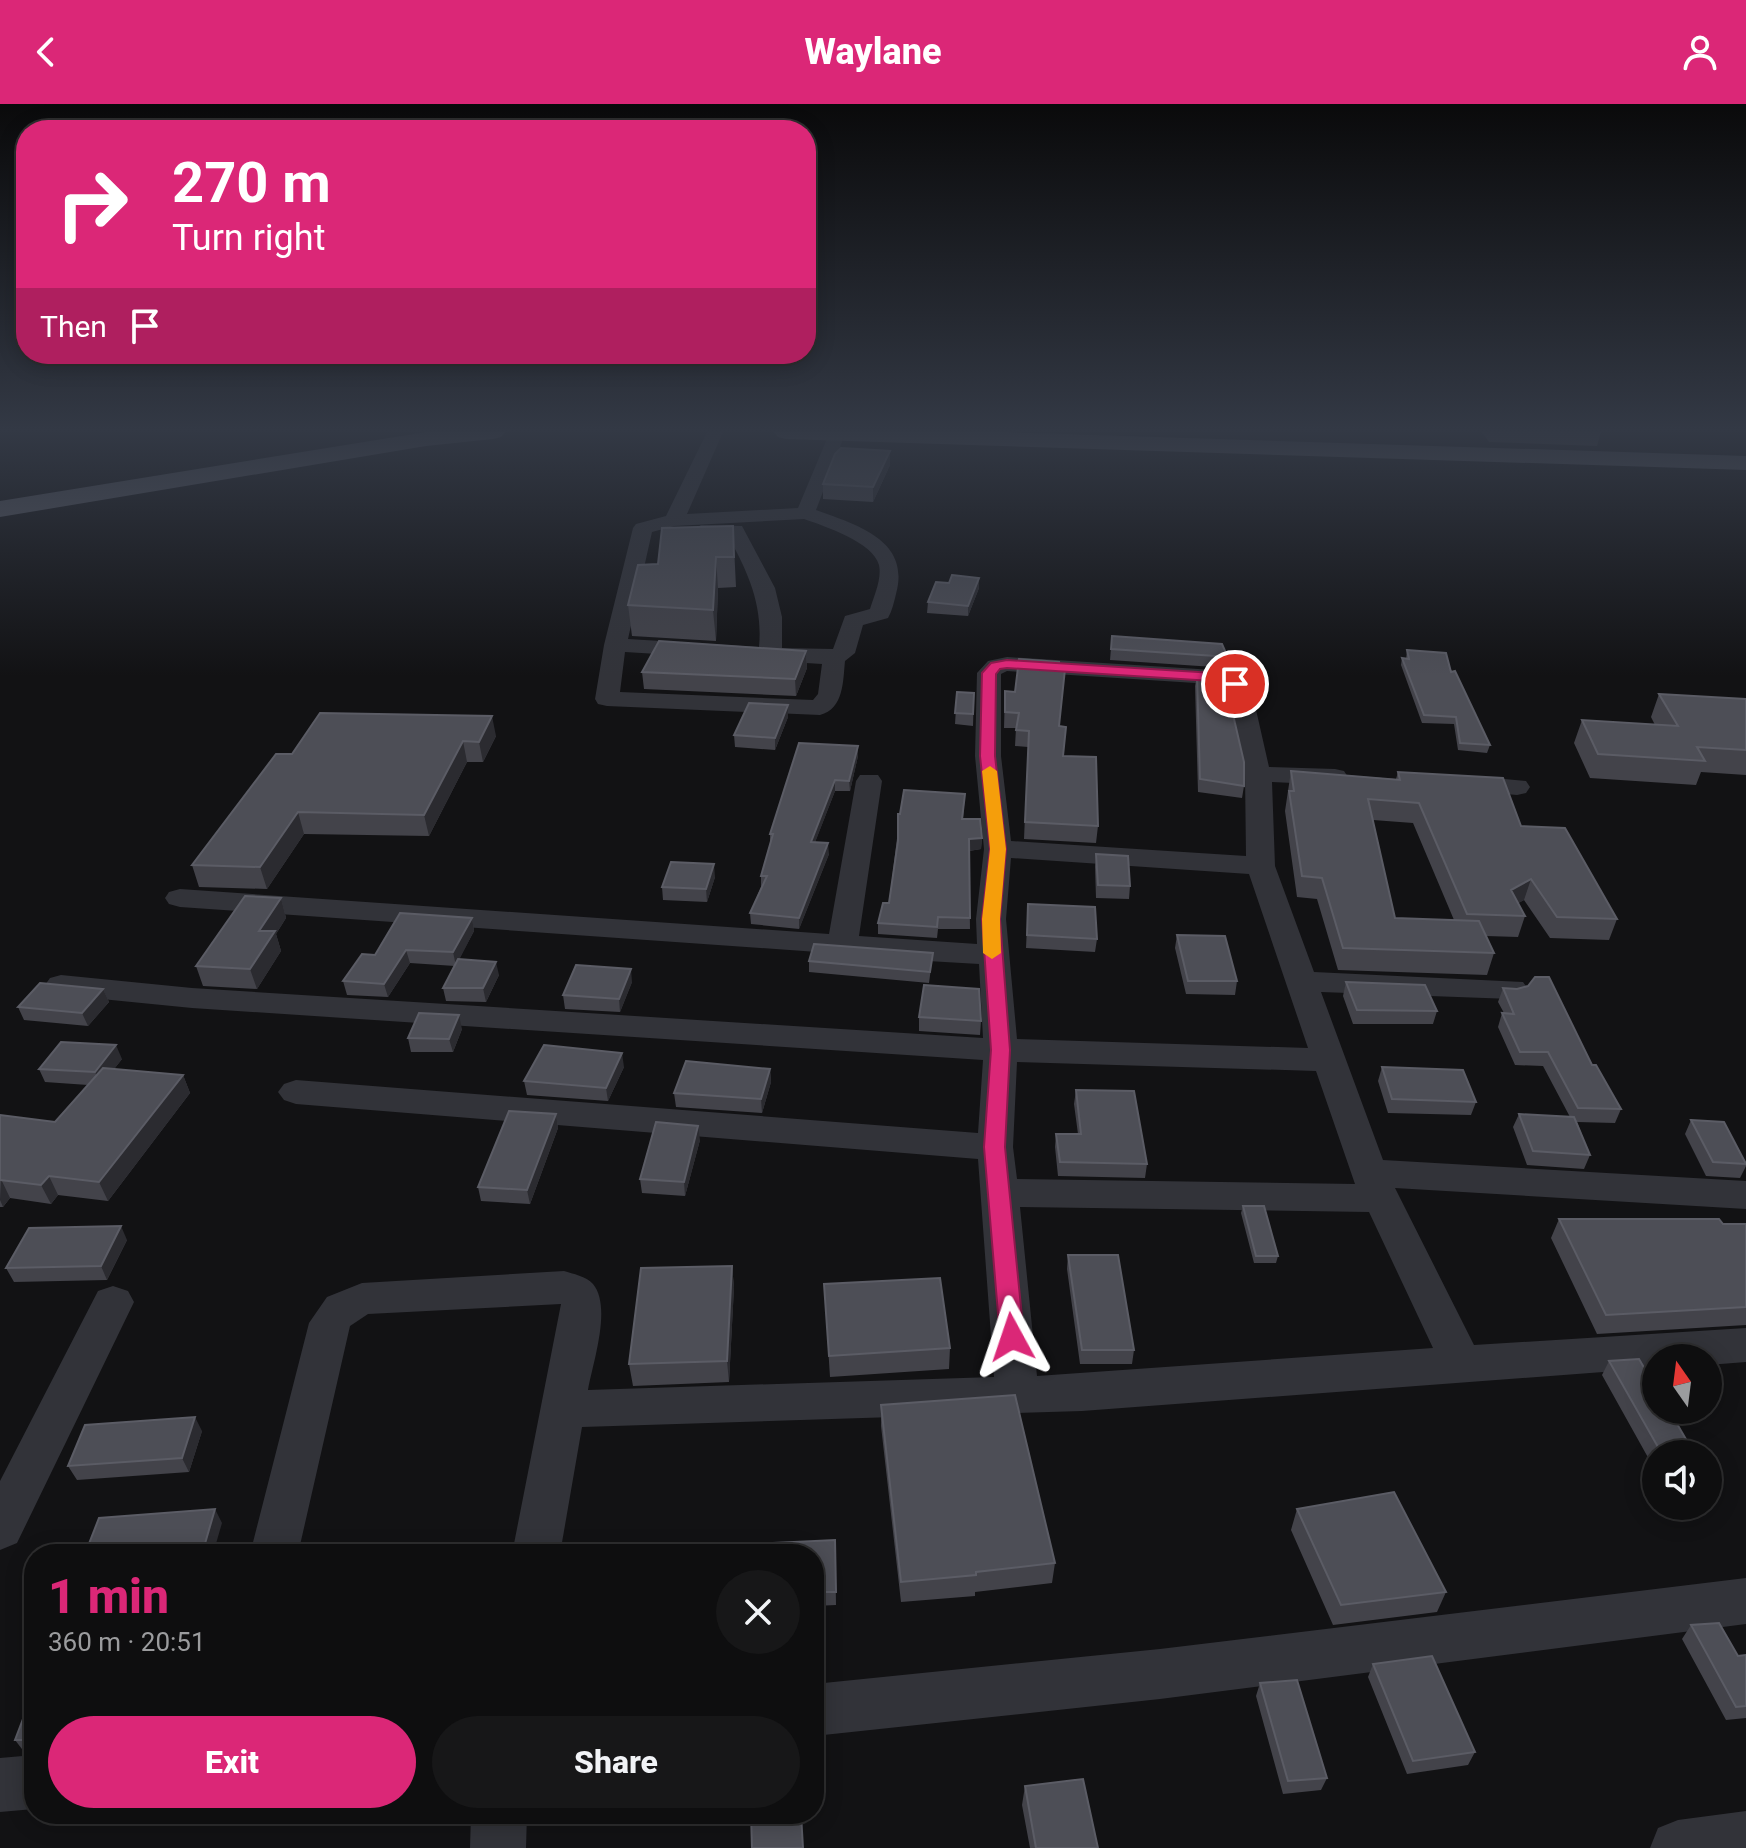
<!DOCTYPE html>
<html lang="en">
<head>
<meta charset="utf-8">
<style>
  :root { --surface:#0e0e0f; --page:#171718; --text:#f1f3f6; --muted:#9b9c9e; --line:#2e2e2f; --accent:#db2777 }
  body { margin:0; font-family:Roboto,sans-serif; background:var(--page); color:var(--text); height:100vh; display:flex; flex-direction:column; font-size:30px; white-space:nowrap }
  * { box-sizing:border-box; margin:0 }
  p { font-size:26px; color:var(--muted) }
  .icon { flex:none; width:44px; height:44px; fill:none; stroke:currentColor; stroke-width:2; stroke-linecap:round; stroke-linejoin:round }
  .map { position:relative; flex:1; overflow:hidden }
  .details { position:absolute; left:24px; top:1440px; width:800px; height:280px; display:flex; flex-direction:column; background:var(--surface); border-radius:32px; box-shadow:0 4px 20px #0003,0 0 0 2px var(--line) }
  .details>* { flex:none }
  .banner { position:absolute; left:16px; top:16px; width:800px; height:244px; border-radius:32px; box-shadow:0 4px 20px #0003,0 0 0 2px var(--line); background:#db2777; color:#fff; overflow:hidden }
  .needle { width:52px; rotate:346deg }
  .tools { position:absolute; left:1642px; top:1240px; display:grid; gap:16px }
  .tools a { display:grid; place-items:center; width:80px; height:80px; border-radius:50%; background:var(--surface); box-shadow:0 4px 20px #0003,0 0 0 2px var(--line); font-size:40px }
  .pin { position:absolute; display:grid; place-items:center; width:68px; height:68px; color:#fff; margin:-34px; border:4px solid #fff; border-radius:50%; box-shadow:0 2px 8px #0007 }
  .me { position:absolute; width:88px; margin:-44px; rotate:355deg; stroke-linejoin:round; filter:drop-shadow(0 0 6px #0008) }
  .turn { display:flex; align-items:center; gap:28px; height:168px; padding:0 24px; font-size:36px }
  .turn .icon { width:104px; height:104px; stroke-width:2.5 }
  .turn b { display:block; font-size:56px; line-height:68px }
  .then { display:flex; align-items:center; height:76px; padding:0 24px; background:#0003; gap:16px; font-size:30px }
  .round { display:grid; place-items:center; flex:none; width:84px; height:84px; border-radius:42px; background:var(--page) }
  .headline { display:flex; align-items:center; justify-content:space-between; height:136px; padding:0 24px }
  h1 { font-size:48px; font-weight:800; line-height:60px; color:var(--accent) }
  .action { display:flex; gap:16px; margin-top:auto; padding:16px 24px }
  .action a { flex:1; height:92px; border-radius:48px; background:var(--accent); color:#fff; font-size:32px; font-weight:800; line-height:92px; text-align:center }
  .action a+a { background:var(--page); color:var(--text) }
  header { display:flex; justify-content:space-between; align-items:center; height:104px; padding:0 24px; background:var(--accent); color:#fff; font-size:36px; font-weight:800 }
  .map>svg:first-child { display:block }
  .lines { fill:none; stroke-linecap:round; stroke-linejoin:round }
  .minor { fill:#323339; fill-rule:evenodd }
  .trunk { fill:#565861; fill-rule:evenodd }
  .wall { fill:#43434a; fill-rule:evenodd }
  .shaded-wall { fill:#2b2b30 }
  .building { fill:#4d4e56; stroke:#5b5c65; stroke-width:2 }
  .route { fill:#db2777; stroke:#8e194d; stroke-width:2 }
  .slow { fill:#f59e0b }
</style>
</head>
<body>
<header><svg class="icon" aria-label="back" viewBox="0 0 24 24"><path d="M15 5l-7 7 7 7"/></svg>Waylane<svg class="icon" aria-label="person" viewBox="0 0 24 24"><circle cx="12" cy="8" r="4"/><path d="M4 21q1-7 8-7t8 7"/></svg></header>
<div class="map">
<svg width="1746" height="1744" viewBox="0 0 1746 1744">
  <rect width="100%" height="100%" fill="#121214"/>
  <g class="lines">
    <!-- minor -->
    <path class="minor" d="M707,328H723L687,410L798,404L829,330H845L816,406C857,421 911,436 896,490C894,498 892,507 888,514L863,521L855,549L845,557C843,577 844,605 820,611L607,602L598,600L595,595L604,541L633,424L636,420L666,412ZM804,415C824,422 873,438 879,461C882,475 874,492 870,505L845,512L833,545L782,544V513L775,484L742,422L701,421L691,427L701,433L728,432C748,468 763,501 759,543L628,535L652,428L674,422ZM625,548L822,560L818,590L813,596L620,588Z
      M1007,553L1214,566L1243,575L1252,588L1269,663L1335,665L1344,667L1348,673L1344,679L1335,681L1272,678L1275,762L1314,868L1523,878L1528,885L1523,892L1512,895L1321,888L1383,1056L1746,1077V1105L1395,1084L1474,1241L1746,1224V1258L1708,1261V1254H1656V1264L1082,1307L582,1323L560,1450H512L561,1200L368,1210L350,1222L298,1450H250L309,1219L327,1193L362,1179L564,1167C573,1170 586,1172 593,1180C612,1203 593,1258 588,1286L994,1273L978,1055L296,1000L284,996L278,988L284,980L296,976L978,1029L983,956L192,904L61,891L50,888L45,881L50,874L61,871L192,884L983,934L979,860L842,852L831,849L180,803L169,800L165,794L169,788L180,785L829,830L856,677L860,671H878L882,677L859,832L977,840L976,815L984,745L975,652L977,569L988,557ZM1007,567L1211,580L1226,585L1245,670L1246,752L1011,737L1001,652V570ZM1011,754L1249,770L1308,944L1017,935L1006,815ZM1017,958L1316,967L1355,1080L1017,1075L1013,1043ZM1020,1103L1369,1108L1433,1244L1037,1272Z
      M1461,671L1526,677L1530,683L1526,689L1517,691L1452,685L1448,679L1452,673Z
      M113,1182L128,1187L134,1198L17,1439L0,1446V1377L98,1187Z
      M1746,1474V1520L1160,1595L814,1632V1580L1160,1545Z
      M34,1651V1705L0,1708V1654Z
      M1746,1707V1744H1650L1658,1724L1678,1716Z
      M471,1710H527L526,1744H470Z"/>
    <!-- trunk -->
    <path class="trunk" d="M426,328H505L501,333L493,335L426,342L0,413V397Z
      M774,328H1001L1746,352V366L786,335L778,333Z"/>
  </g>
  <!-- wall -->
  <path class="wall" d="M1482,328H1601L1597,342L1489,338Z
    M890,361L873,398L823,395V380Z
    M733,422L736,483L718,484L716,537L632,532L628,501L658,460Z
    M979,474V484L968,512L927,509L928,498L949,479Z
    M1112,532L1222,540L1229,556L1227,567L1214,563L1110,556Z
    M1407,546L1451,568L1490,641L1487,649L1458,646L1454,620L1422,619L1401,561L1402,554L1406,555Z
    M806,547L807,564L796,592L644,585L642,568Z
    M1197,571L1244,682L1242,694L1198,688L1195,582Z
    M1005,587L1060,622L1063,652L1098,722L1096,739L1024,735L1028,643L1015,642L1016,624H1004Z
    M957,588L974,589L973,622L955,620Z
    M1659,590L1746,595V671L1701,668L1696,681L1590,674L1574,639L1582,616L1655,621L1651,613Z
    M788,613L775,646L735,643L734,631Z
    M496,632L483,658H467L429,732L304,730L267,785L199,783L192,761L292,650Z
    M858,642V652L850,687H835L815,738L829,750L799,825L751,820L750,809L761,783V772L770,739V730Z
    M1291,667L1396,675L1398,668L1521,722L1617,815L1609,836L1550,834L1524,796L1518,799L1525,812L1518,833L1486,832L1494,849L1487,871L1338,866L1317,795L1297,793L1285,707ZM1373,716L1413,719L1454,816L1395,814Z
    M965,690L963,715L982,734L981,745L969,747L970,825H938L937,834L878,830V819L889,799L900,710Z
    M1096,750L1130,782L1129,795L1096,794L1095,763Z
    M715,773L707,798L663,796L662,783Z
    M281,794L286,814L276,830L281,847L257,885L203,882L196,862Z
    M1028,800L1097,835L1095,848L1026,844Z
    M472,814L474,827L459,855L499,871L486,898L446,897L443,884L455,862L410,859L388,893L347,891L343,877L375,851Z
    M1177,831L1237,877L1235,891L1186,890L1175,844Z
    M933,849L929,879L809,868V857Z
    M632,878L620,908L565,905L563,891Z
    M1346,878L1437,907L1433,920H1353L1343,892Z
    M1503,884L1592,961L1621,1005L1615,1019L1577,1018L1590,1051L1584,1065L1527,1061L1513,1023L1519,1010L1570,1013L1543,962L1515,961L1498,923L1502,909H1504L1498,898Z
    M103,885L109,898L88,922L24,916L18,903Z
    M919,913L981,917L980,931L919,927Z
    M462,925L453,948H411L408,934Z
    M122,955L114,965L183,971L190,989L108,1097L58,1091L51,1100L10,1094L3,1103H0V1011L55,1018L88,981L45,978L39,965Z
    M624,963L608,997L527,991L524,977Z
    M1382,963L1476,998L1471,1011L1388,1009L1378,977Z
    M770,965L771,978L762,1009L676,1003L674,989Z
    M1076,986L1147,1060L1145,1074L1058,1072L1055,1043L1056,1030H1078L1074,1000Z
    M556,1010L558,1024L530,1100L481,1097L478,1083Z
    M1691,1016L1746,1058V1062L1740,1074L1706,1072L1685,1030Z
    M700,1036L685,1092L642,1089L640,1075Z
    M1243,1102L1278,1152L1276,1159H1254L1241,1109Z
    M1559,1115L1746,1120V1221L1597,1230L1551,1134Z
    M127,1136L107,1176L14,1178L6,1164Z
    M1068,1151L1134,1246L1132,1260H1080L1067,1165Z
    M732,1162L734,1183L729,1278L633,1282L629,1260Z
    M824,1180L950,1244L949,1265L830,1273Z
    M1609,1257L1694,1350H1656L1655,1366L1602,1271Z
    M881,1301L1055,1459L1052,1479L975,1488V1492L901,1498L881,1322Z
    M202,1327L189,1368L77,1376L68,1362Z
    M1297,1405L1446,1488L1437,1508L1333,1521L1291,1426Z
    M835,1436L836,1501L814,1502V1450Z
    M1691,1521L1738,1552L1746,1551V1614L1726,1616L1682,1535Z
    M1373,1560L1475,1648L1468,1661L1407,1670L1368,1573Z
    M1260,1579L1327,1674L1321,1686L1283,1690L1256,1592Z
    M34,1586V1652L31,1649H25L15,1636Z
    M1025,1682L1098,1744H1030L1022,1701Z"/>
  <!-- shaded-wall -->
  <path class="shaded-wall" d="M890,347V361L873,398V383Z
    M716,453L718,484L716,537L713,506Z
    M979,474V484L968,512V502Z
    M806,547L807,564L796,592L795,575Z
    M788,601V613L775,646V634Z
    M492,612L496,632L483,658L479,638Z
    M463,637L467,658L429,732L424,711Z
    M858,642V652L850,687L849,677Z
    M835,676V687L811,749V738Z
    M298,708L304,730L267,785L260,763Z
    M982,734L981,745L969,747V735Z
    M828,739L829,750L799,825V814Z
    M714,760L715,773L707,798L706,785Z
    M1531,775L1524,796L1505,807L1511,786Z
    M281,794L286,814L276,830L281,847L257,885L250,865L259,827Z
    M472,814L474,827L456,862L453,848Z
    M406,846L410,859L388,893L384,880Z
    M496,858L499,871L486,898L483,884Z
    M631,865L632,878L620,908L619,895Z
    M103,885L109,898L88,922L82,909Z
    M459,911L462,925L453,948L449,935Z
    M116,941L122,955L101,982L95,968Z
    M622,949L624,963L608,997L606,984Z
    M770,965L771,978L762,1009L761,995Z
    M183,971L190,989L108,1097L99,1078Z
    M556,1010L558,1024L530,1100L527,1086Z
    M698,1022L700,1036L685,1092L684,1078Z
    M49,1072L58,1091L51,1100L41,1081Z
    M1,1075L10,1094L3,1103L0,1096Z
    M121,1122L127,1136L107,1176L101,1162Z
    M732,1162L734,1183L729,1278L727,1257Z
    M195,1313L202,1327L189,1368L182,1354Z
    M215,1405L222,1419L213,1450H202Z"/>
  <!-- building -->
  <path class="building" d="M841,344L890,347L873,383L823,380L835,350Z
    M733,422L734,453H716L713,506L628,501L638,461L658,460L662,424Z
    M952,471L979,474L968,502L928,498L936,478L949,479Z
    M1112,532L1222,540L1229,556L1216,552L1111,545Z
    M659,537L806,547L795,575L642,568Z
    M1407,546L1446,549L1451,568L1455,567L1490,641L1460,639L1456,613L1424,611L1402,554L1409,555Z
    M1019,555L1059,558L1058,565H1065L1059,622L1066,623L1063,652L1096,653L1098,722L1025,718L1029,627L1016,626L1019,609L1005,608V587L1015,588Z
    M1197,571L1225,576L1244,658V682L1200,675Z
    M957,588L974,589L973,610L955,609Z
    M1659,590L1746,595V646L1697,643L1705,657L1598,650L1582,616L1678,622Z
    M749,599L788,601L775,634L734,631Z
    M320,609L492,612L479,638L463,637L424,711L298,708L260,763L192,761L276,650H292Z
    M799,639L858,642L849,677L835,676L811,738L828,739L799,814L750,809L767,772H761L773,730H770Z
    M1291,667L1400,676L1398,668L1503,674L1521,722L1565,724L1617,815L1557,813L1531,775L1511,786L1525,812L1467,810L1419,699L1368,695L1395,814L1479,817L1494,849L1343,844L1322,774L1302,772L1289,687H1294Z
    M904,686L965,690L962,715H980L982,734L969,735L970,814L938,813L937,823L878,819L883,799H889L898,737V710H900Z
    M1096,750L1128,752L1130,782L1098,781Z
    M671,758L714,760L706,785L662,783Z
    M245,792L281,794L259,827H275L250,865L196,862Z
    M1028,800L1095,803L1097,835L1027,831Z
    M400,809L472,814L453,848L406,846L384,880L343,877L362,850L375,851Z
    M1177,831L1225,832L1237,877H1188Z
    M814,840L933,849L930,868L809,857Z
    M458,855L496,858L483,884H443Z
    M576,861L631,865L619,895L563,891Z
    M1535,873H1549L1592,961H1596L1621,1005L1578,1004L1548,948H1520L1502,909L1514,910L1503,884L1517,885L1528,882Z
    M1346,878L1425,881L1437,907L1357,906Z
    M40,879L103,885L82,909L18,903Z
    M924,881L979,885L981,917L919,913Z
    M419,909L459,911L449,935L408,934Z
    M61,938L116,941L95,968L39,965Z
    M544,941L622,949L606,984L524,977Z
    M686,957L770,965L761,995L674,989Z
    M1382,963L1463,966L1476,998L1392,995Z
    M103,964L183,971L99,1078L49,1072L41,1081L0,1076V1011L55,1018Z
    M1076,986L1134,987L1147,1060L1060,1058L1056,1030H1081Z
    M509,1007L556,1010L527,1086L478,1083Z
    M1519,1010L1574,1013L1590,1051L1533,1047Z
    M1691,1016L1724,1018L1746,1060L1713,1058Z
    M656,1018L698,1022L684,1078L640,1075Z
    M1243,1102H1264L1278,1152H1256Z
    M1559,1115H1719L1723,1120H1746V1203L1606,1211Z
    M121,1122L101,1162L6,1164L29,1124Z
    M1068,1151H1118L1134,1246H1082Z
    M732,1162L727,1257L629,1260L641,1164Z
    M940,1174L950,1244L829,1252L824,1180Z
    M1639,1255L1656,1284V1306H1669L1694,1349L1662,1350L1609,1257Z
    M1015,1291L1055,1459L976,1468V1471L901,1478L881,1301Z
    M195,1313L182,1354L68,1362L85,1321Z
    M1394,1388L1446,1488L1341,1501L1297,1405Z
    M215,1405L202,1450H85L99,1414Z
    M835,1436L836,1488H814V1450H732V1441Z
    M1719,1519L1738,1552L1746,1551V1602L1736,1603L1691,1521Z
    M1432,1552L1475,1648L1413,1657L1373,1560Z
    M1297,1576L1327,1674L1288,1677L1260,1579Z
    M34,1586V1643H27L26,1636H15Z
    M1083,1675L1098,1744H1036L1025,1682Z
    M751,1710H801L803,1744H752Z"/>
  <!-- sky -->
  <linearGradient id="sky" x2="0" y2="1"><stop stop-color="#0a0a0b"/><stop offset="0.57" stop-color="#333945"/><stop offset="1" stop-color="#333945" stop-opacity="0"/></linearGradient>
  <rect width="1746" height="572" fill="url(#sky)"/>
  <!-- route -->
  <path class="route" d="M1007,556L1214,569L1242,580L1235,584L1212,577L1007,564L1000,565L996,570L995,652L1006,745L1000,815L1010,946L1005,1043L1024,1233L1020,1239L1012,1242L1003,1239L1000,1233L984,1043L991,946L982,815L990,745L980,652L982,569L991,559Z"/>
  <!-- slow -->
  <path class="slow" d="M990,662L997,667L1006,745L1000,815L1001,849L992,855L983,849L982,815L990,745L982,667Z"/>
</svg>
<div class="tools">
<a><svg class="needle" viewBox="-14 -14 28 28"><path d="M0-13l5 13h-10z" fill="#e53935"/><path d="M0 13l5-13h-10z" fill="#9b9c9e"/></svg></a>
<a><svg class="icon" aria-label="sound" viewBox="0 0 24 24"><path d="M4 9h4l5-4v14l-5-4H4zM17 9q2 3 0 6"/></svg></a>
</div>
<div class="pin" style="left:1235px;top:580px;background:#d93025"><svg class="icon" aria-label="arrive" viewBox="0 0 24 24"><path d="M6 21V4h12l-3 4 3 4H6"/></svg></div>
<svg class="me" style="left:1012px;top:1233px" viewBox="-20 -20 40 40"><path d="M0-17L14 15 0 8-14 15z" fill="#db2777" stroke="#fff" stroke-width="4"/></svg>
<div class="banner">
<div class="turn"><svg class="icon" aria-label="right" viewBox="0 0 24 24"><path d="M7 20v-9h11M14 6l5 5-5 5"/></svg><div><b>270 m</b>Turn right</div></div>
<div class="then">Then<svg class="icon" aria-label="arrive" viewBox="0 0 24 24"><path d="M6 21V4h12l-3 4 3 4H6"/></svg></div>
</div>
<section class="details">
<div class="headline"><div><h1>1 min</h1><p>360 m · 20:51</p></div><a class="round"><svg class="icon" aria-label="close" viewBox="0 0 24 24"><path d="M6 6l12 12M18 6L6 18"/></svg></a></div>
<div class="action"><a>Exit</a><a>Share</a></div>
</section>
</div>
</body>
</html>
